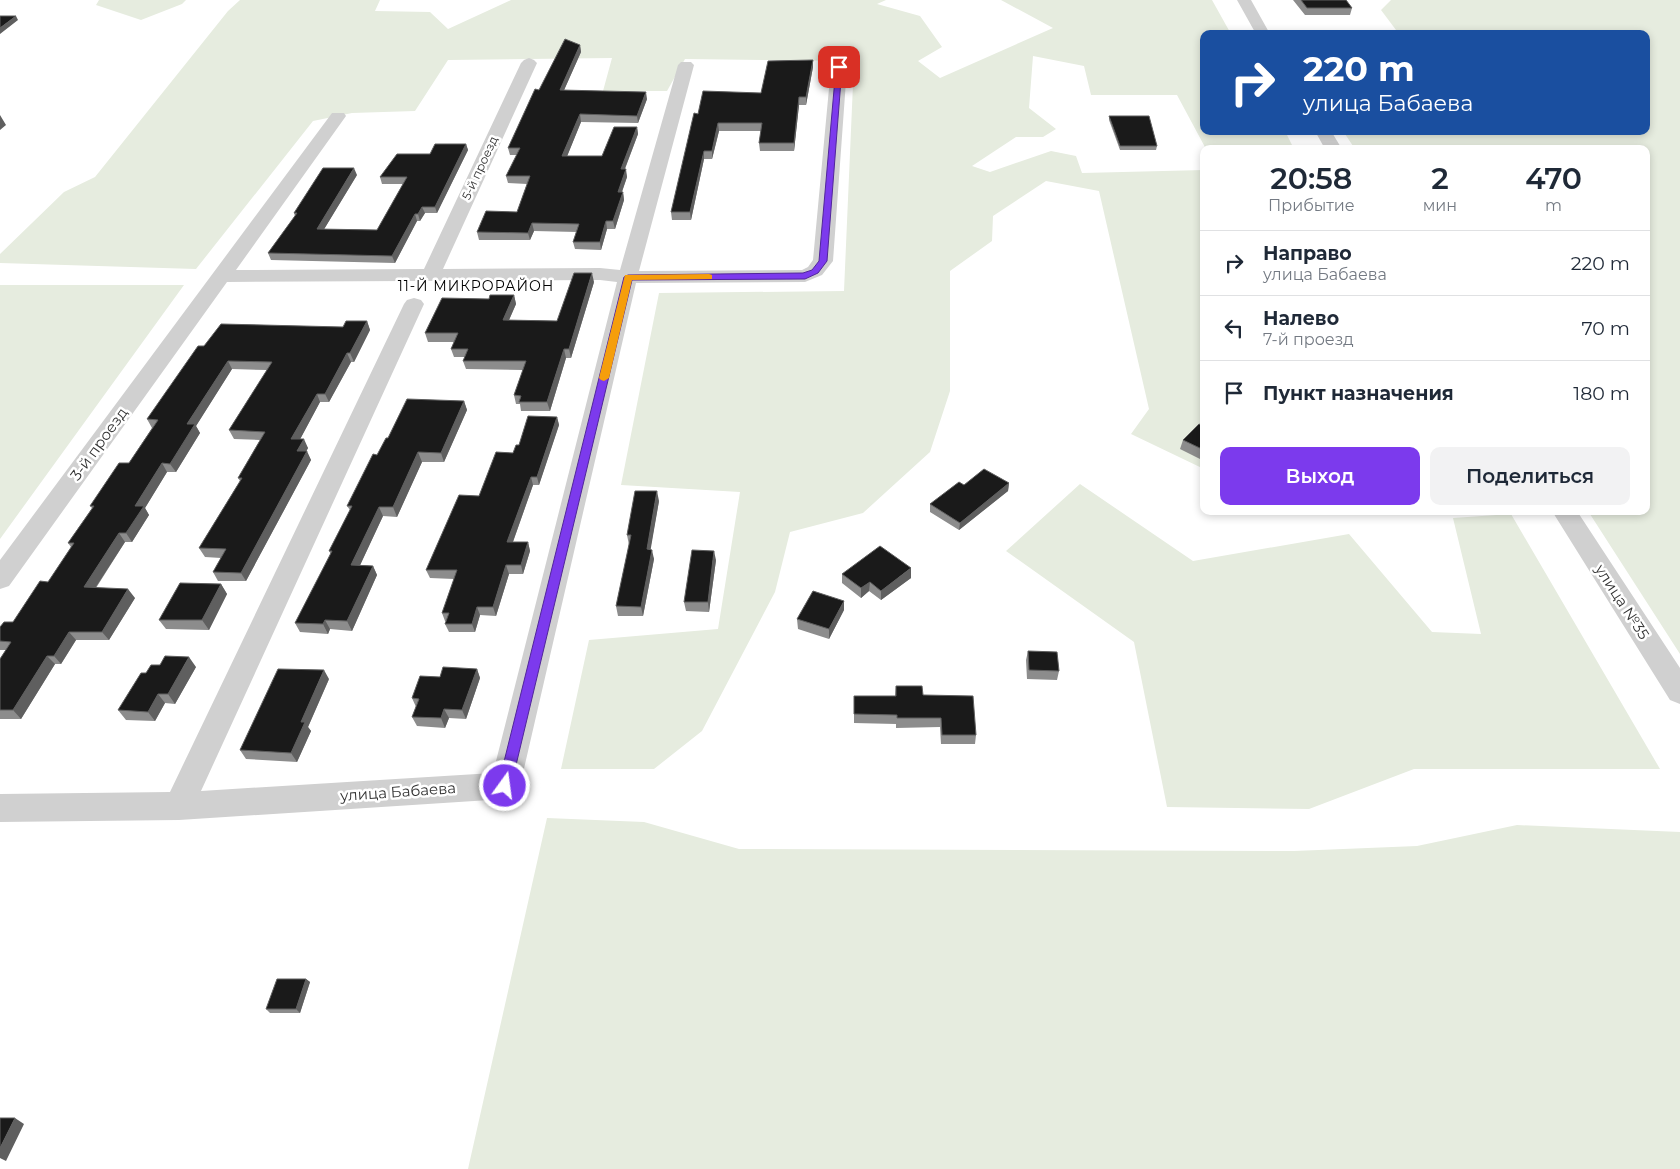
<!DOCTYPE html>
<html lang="ru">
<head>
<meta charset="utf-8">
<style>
  :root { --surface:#fff; --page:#f2f2f3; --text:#1f2937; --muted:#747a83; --line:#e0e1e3; --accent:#7c3aed }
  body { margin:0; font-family:Montserrat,sans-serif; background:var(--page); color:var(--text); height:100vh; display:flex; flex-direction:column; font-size:19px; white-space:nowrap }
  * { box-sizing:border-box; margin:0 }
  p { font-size:16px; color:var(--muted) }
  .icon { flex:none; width:28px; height:28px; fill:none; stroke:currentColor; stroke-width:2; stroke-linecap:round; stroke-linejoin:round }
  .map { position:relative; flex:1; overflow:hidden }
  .sheet { position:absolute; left:1200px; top:145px; width:450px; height:370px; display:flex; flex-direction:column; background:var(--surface); border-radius:10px; box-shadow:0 2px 8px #0003 }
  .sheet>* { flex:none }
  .hud { position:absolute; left:1200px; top:30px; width:450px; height:105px; border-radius:10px; box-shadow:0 2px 8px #0003; background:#1a4fa0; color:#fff; overflow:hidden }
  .pin { position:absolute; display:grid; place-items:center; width:42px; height:42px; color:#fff; margin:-21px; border-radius:10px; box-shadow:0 2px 8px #0006 }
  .me { position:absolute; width:55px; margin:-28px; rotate:14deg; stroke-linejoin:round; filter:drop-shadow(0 0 4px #0008) }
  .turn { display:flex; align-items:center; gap:18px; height:105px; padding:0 20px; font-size:22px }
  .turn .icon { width:65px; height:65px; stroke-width:2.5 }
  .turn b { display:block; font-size:35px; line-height:42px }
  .eta { display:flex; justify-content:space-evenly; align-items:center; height:85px; text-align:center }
  .eta b { font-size:30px; font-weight:600; line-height:35px }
  .primary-button { display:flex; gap:10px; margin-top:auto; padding:10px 20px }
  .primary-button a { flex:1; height:58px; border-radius:10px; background:var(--accent); color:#fff; font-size:20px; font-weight:600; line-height:58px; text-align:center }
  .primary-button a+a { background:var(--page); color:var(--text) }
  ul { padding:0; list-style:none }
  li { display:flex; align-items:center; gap:15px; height:65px; padding:0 20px; border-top:1px solid var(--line) }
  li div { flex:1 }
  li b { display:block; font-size:19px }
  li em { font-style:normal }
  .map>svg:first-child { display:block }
  .green { fill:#e6ecdf }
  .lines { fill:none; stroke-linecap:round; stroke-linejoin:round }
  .minor { fill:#d0d0d0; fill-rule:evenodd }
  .wall { fill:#8c8c8c }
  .shaded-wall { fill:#5f5f5f }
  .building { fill:#1a1a1a; stroke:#5f5f5f }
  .route { fill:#7c3aed; stroke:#51269a }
  .slow { fill:#f59e0b }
  .labels { text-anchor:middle; stroke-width:5; stroke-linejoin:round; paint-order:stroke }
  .far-street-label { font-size:12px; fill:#333; stroke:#fff }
  .far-neighbourhood-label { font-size:14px; letter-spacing:1px; fill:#000; stroke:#fff }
  .street-label { font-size:15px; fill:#333; stroke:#fff }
</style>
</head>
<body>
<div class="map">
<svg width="1680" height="1169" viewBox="0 0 1680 1169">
  <rect width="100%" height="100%" fill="#fff"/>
  <!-- green -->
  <path class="green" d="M99,0H186L182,4L141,20L96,5Z
    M240,0H380L375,11L430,12L448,29L511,0H886L877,4L920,16L942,47L918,61L940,78L1053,28L1001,0H1212L1231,34H1204V131H1285L1294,149H1206L1177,95H1091L1084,66L1033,56L1029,108L1056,129L1043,137H1016L972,166L990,172L1051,151L1076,156L1082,173L1204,170V469L1131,434L1149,409L1099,191L1046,181L993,216L992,241L950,271V391L930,452L863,513L790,532L775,592L702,731L654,769H561L589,640L718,629L740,492L621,485L659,293L844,291L854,61L685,59L667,91H603L612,58L448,60L415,111L352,113L313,121L196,269L0,263V254L64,192L95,177L228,11Z
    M1391,0H1680V654L1588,511H1646V149H1355L1343,131H1646V34H1399L1381,10Z
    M0,285H184L0,539Z
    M1080,484L1193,561L1349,534L1432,632L1481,634L1453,518L1511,514L1660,769H1414L1309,809L1167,807L1134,642L1006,551Z
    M547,818L644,822L739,849L1294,851L1417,846L1517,825L1680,832V1169H468Z"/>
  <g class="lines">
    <!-- minor -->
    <path class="minor" d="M1237,0H1251L1270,34H1256Z
      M529,58L534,60L537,63L443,269L600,268L620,270L678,65L681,62H691L694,65L639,271L802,270L808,267L813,260L831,67L834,64H844L847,67L833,261L822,275L805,282L636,283L520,786L516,795L505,799L179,820L0,822V794L170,792L404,304L407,300L414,298L421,300L424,304L201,791L493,773L617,282L600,280L227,282L9,586L0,589V560L332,113H344L346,116L236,270L424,269L521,63L524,60Z
      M1315,131H1331L1342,149H1325Z
      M1552,511H1577L1680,668V704L1670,700Z"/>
  </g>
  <!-- wall -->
  <path class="wall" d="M1293,0H1346L1352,8L1350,15H1305Z
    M580,45L581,52L564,90L647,99L638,123L581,122L567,156H602L637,127L638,134L625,169L627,177L622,192H623L624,200L615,229H607L601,250L575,249L573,242L577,232L534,231L530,240H479L477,232L517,212L527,184L508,183L506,176L517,155H510L508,148L539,90Z
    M813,60V67L806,105H799L794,151H760L759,143L761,131H719L712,159H704L691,220H672L671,212L698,114L761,93Z
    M1109,116L1157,146L1156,150H1120L1109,120Z
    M466,144L468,150L437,213H425L420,221H417L395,263L271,260L268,253L295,216L294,213L357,175L324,229L377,230L403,184H382L380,177L430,154Z
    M594,282L571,358H566L550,411H521L520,404H516L514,395L523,370L466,369L463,361L465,357H454L451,349L454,342H428L425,333L489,299L514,295L516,304L509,320L557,321Z
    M367,321L370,330L354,362H351L329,402H320L300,439L308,448L306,451L311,460L246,581H218L213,572L221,558L205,557L199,548L240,481L238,478L260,440L234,439L229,430L267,370L232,369L196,426L200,433L176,472H167L145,508L149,515L132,542H125L96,588L135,598L109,640H76L61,664H55L21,719H0V659L6,650H0V627L13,622L48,582L71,547L68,543L92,508L90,506L129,463L152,428L147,419L204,346L343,327Z
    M464,401L467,410L444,462H422L397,517L383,516L360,565L373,566L377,575L352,631L330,629L328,634L300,632L295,623L331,554L329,551L350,510L347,506L388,438Z
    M557,417L559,425L539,485H533L513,542H528L530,551L523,574H509L496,616L480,615L475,632H449L445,624L446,621H445L442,613L454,579L430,578L426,570L479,496L519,445Z
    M1204,426V461L1180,449L1183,440Z
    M1009,483L1008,491L959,530L930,512V504L964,485Z
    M659,501L650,550L654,559L643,616H618L616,606L629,545L627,535Z
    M716,560L709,612L686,611L684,602Z
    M842,574L911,578L881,600L869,591L861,598L842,583Z
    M221,584L227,594L209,630L166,629L159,620Z
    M844,610L829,639L798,629L797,619Z
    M1028,651L1059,671L1057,680L1027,679L1026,660Z
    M196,667L175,704L165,703L155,721L126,720L118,710L146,673Z
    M477,669L480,678L466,719L449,718L445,728L417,726L412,717L416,707L412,698L440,677Z
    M329,679L308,727L311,731L297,762L246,759L240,750Z
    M896,686L923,695L976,735L975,744H941L940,727L896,728V724L854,723V696H895Z
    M306,979L310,982L300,1013H270L266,1009Z"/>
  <!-- shaded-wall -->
  <path class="shaded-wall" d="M16,16L18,20L0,34V28Z
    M580,45L581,52L561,97L560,90Z
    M813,60V67L806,105V97Z
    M646,92L647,99L638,123L637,116Z
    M799,97V105L794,151V143Z
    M580,114L581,122L564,164L562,156Z
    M0,115L6,125L0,130Z
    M718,123L719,131L712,159V151Z
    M637,127L638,134L622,176L621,169Z
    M466,144L468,150L437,213L435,207Z
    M704,151V159L691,220L690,212Z
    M354,168L357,175L320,236L317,229Z
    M626,169L627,177L619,200L618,192Z
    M623,192L624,200L615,229L613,221Z
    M422,207L425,213L420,221L418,214Z
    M415,214L417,221L395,263L392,256Z
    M606,221L607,229L601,250L600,242Z
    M532,223L534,231L530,240L528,233Z
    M592,273L594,282L571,358L569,349Z
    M514,295L516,304L505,329L503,320Z
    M367,321L370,330L354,362L350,353Z
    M564,349L566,358L550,411L547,402Z
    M347,353L351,362L329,402L325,394Z
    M228,361L232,369L196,426L200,433L176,472L170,464L187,424Z
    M317,394L320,402L296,447L291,439Z
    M464,401L467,410L444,462L441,453Z
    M557,417L559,425L539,485L537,477Z
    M304,439L308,448L302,460L297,451Z
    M307,451L311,460L246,581L241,573Z
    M418,452L422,462L397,517L393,507Z
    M162,463L167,472L145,508L149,515L132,542L126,533L135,506Z
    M531,477L533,485L510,550L507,542Z
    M1009,483L1008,491L959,530L960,523Z
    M657,491L659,501L649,559L647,549Z
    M379,507L383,516L356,574L351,565Z
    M119,533L125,542L90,596L84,587Z
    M528,542L530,551L523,574L521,565Z
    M652,550L654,559L643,616L641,607Z
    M714,551L716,560L709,612L708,602Z
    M506,565L509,574L496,616L493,607Z
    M373,566L377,575L352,631L347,621Z
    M911,568V578L881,600V591Z
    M870,582L869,591L861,598V588Z
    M221,584L227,594L209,630L202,620Z
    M128,589L135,598L109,640L102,632Z
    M844,601V610L829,639V629Z
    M477,607L480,615L475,632L472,624Z
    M325,620L330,629L328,634L323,624Z
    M69,632L76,640L61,664L54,656Z
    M47,656L55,664L21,719L13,710Z
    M189,657L196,667L175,704L168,694Z
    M477,669L480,678L466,719L462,710Z
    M324,670L329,679L308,727L311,731L297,762L291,753L301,722Z
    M158,694L165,703L155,721L148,712Z
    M444,709L449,718L445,728L441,718Z
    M306,979L310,982L300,1013L296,1009Z
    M15,1118L24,1124L6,1161L0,1158V1148Z"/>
  <!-- building -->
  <path class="building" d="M1301,0H1346L1352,8H1307Z
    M0,16H16L0,28Z
    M565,39L580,45L560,90L646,92L637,116L580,114L562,156H602L614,127H637L621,169H626L618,192H623L613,221H606L600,242H573L579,224L532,223L528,233L477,232L486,211L517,212L530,176H506L520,148H508L535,89L539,90Z
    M813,60L806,97H799L794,143H759L762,123H718L712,151H704L690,212H671L694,113L698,114L703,91L761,93L768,61Z
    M1109,116H1149L1157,146H1120Z
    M435,144H466L435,207H422L418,214H415L392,256L268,253L292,220L297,213H294L323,168H354L317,229L377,230L407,177H380L397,154H430Z
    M574,273H592L569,349H564L547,402H519L521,396L514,395L526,361H463L468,349H451L458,333H425L442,298L489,299L490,295H514L503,320L557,321Z
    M346,321H367L350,353H347L325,394H317L291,439H304L297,451H307L241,573L213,572L226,549L199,548L242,478H238L265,432L229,430L272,362L228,361L187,424H195L170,464L162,463L135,506H144L126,533H119L84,587L128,589L102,632H69L54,656H47L13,710H0V659L11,642L0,641V627L4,622H13L40,581L48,582L74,543H68L94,506H90L119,463H129L158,420L147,419L198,346H204L221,324L343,327Z
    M407,399L464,401L441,453L418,452L393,507H379L351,565L373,566L347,621L325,620L323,624L295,623L332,551H329L352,506H347L373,454L377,455L386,438H388Z
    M528,416L557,417L537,477H531L507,542H528L521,565H506L493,607H477L472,624H445L449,613H442L457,570H426L459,495L479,496L496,452L513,453L516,445H519Z
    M1199,424L1204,426V450L1183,440Z
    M984,469L1009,483L960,523L930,504L959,482L964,485Z
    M635,491H657L647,549L652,550L641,607L616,606L631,535H627Z
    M880,546L911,568L881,591L870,582L861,588L842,574Z
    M692,550L714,551L708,602H684Z
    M180,583L221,584L202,620H159Z
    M813,591L844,601L829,629L797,619Z
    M1028,651L1057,652L1059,671L1029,670Z
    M165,656L189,657L168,694H158L148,712L118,710L141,673H146L151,665H160Z
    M443,667L477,669L462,710L444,709L441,718L412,717L419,699L412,698L420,676L440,677Z
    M278,669L324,670L301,722H305L291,753L240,750Z
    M896,686H922L923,695L973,696L976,735H942L941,718H897V715L854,714V696H896Z
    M277,979H306L296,1009H266Z
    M0,1118H15L0,1148Z"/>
  <!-- route -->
  <path class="route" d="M839,65L842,67L827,261L818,273L805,279L632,280L511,786L509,790L505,791L500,790L498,786L624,277L628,275L803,273L812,270L819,261L836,67Z"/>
  <!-- slow -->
  <path class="slow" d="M709,274L712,275V279L632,280L609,378L604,381L601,380L599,378L625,275Z"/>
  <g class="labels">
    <!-- far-street labels -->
    <g class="far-street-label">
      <text transform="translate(480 168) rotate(-65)" y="4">5-й проезд</text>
    </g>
    <!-- far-neighbourhood labels -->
    <g class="far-neighbourhood-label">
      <text x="476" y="291">11-Й МИКРОРАЙОН</text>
    </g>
    <!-- street labels -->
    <g class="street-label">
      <text transform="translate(99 444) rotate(-54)" y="5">3-й проезд</text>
      <text transform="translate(1622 602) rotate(57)" y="5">улица №35</text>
      <text transform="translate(398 792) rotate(-4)" y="5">улица Бабаева</text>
    </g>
  </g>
</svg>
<div class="pin" style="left:839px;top:67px;background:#d93025"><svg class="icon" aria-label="arrive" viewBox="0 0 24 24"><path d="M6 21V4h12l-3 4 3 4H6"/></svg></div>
<svg class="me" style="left:505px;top:786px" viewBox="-20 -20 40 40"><circle r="17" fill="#7c3aed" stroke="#fff" stroke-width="3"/><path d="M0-11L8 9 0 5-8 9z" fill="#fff"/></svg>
<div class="hud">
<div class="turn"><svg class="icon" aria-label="right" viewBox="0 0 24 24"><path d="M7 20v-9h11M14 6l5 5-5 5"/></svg><div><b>220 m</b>улица Бабаева</div></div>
</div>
<section class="sheet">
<div class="eta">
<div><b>20:58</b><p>Прибытие</p></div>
<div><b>2</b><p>мин</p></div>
<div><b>470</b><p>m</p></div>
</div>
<ul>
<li><svg class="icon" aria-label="right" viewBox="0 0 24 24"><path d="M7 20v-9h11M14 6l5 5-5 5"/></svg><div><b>Направо</b><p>улица Бабаева</p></div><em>220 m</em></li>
<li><svg class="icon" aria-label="left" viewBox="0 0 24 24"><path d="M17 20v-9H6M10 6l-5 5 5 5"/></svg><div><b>Налево</b><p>7-й проезд</p></div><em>70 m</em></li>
<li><svg class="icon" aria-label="arrive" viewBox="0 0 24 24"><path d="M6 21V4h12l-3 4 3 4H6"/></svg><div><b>Пункт назначения</b></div><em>180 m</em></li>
</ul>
<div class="primary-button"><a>Выход</a><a>Поделиться</a></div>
</section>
</div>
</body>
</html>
